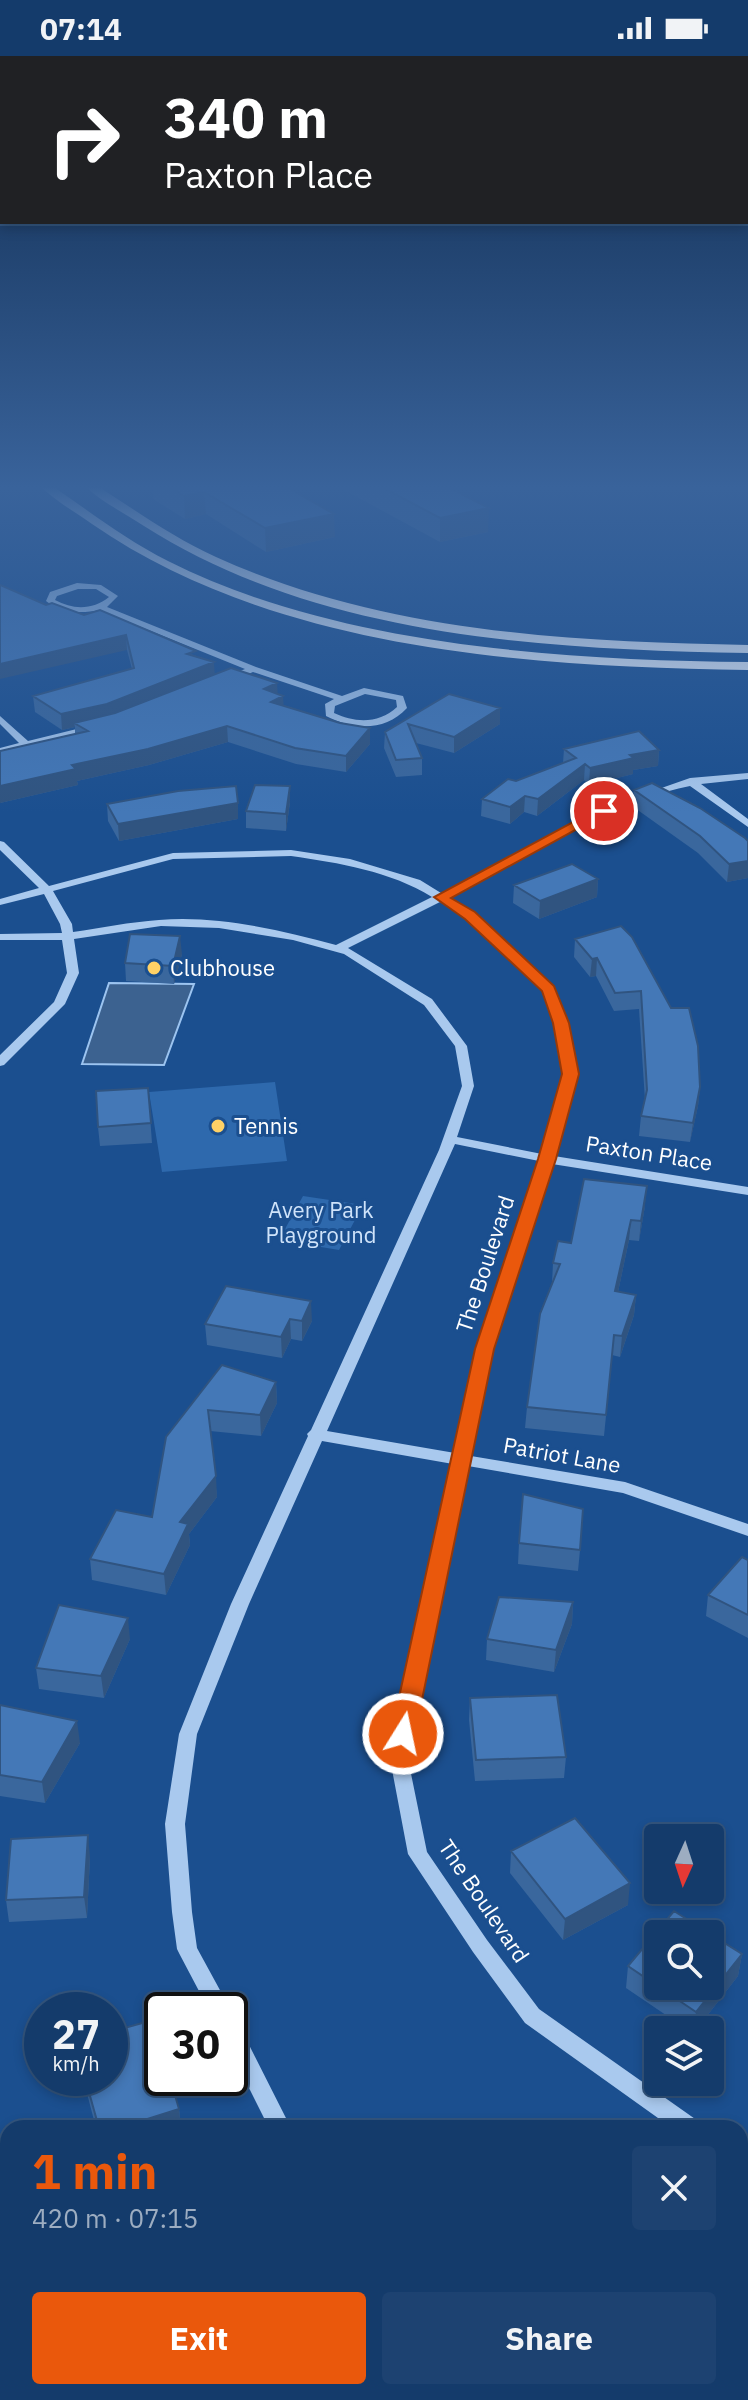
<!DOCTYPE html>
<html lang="en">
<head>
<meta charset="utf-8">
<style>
  :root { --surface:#143b6b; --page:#1d4271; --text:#f1f3f6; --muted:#9dadc1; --line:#33557e; --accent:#ea580c }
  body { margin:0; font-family:"IBM Plex Sans",sans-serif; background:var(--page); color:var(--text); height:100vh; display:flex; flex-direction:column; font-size:30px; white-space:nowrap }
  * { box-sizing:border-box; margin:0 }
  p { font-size:26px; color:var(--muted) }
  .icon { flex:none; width:44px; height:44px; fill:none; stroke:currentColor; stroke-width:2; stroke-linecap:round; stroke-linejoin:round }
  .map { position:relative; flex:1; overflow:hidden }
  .drawer { position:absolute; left:0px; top:2064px; width:748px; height:280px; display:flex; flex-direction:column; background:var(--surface); border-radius:24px 24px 0 0; box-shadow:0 4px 12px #0003,0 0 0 2px var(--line) }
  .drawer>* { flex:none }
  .hud { position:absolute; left:0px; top:0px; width:748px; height:168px; box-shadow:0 4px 12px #0003,0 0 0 2px var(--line); background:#202124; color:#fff; overflow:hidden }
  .needle { width:52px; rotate:183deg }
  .buttons { position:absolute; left:644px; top:1768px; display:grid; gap:16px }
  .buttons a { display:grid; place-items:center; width:80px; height:80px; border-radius:8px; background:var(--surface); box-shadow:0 4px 12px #0003,0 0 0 2px var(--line); font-size:40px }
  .speed { position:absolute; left:24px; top:1936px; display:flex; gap:16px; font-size:40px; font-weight:700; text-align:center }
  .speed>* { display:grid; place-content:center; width:104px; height:104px; border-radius:50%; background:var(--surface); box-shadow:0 4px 12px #0003,0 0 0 2px var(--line); line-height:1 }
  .speed small { font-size:20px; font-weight:400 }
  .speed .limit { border:4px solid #111; border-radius:12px; background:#fff; color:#111 }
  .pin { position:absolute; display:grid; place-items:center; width:68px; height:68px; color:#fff; margin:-34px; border:4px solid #fff; border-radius:50%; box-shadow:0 2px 8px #0007 }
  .me { position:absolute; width:88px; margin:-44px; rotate:10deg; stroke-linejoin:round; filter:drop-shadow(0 0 6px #0008) }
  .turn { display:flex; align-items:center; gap:28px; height:168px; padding:0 32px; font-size:36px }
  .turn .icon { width:104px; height:104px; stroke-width:2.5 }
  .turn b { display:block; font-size:56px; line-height:68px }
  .round { display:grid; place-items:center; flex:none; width:84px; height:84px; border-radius:8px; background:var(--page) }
  .overview { display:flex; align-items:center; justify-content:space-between; height:136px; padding:0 32px }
  h1 { font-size:48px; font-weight:700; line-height:60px; color:var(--accent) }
  .primary-button { display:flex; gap:16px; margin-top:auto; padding:16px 32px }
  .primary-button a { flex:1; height:92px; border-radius:8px; background:var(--accent); color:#fff; font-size:32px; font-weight:700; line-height:92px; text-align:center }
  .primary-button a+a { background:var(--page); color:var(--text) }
  .status { display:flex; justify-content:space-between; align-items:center; height:56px; padding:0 40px; background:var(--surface); direction:ltr }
  .status svg { height:22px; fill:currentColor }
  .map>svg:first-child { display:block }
  .green { fill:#2e69ad }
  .water { fill:#3c6290; stroke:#9cc4f0; stroke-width:2 }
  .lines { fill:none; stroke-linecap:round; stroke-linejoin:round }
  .minor { fill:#a9c9ee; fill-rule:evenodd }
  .major { fill:#f0f6ff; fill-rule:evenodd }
  .wall { fill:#3a679d }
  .shaded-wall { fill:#305480 }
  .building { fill:#4478b7; stroke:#305480; stroke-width:2 }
  .route { fill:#ea580c; stroke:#983908; stroke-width:2 }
  .poi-dot { fill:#ffd166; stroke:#1b4f8f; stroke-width:3 }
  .labels { text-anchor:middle; stroke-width:6; stroke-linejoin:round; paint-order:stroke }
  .poi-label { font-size:22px; fill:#fff; stroke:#1b4f8f; text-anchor:start }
  .street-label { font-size:22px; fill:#fff; stroke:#1b4f8f }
  .park-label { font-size:22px; fill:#cfe3fa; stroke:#1b4f8f }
</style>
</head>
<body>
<div class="status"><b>07:14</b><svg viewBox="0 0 49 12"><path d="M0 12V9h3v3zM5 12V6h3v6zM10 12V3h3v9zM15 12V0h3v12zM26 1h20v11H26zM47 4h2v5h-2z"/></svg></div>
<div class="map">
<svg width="748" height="2344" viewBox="0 0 748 2344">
  <rect width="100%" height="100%" fill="#1b4f8f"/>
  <!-- green -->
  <path class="green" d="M275,1026L287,1105L162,1116L149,1036Z
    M303,1140L363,1149L339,1194L279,1184Z"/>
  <!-- water -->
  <path class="water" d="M109,927L194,928L164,1009L82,1008Z"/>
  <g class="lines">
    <!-- minor -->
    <path class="minor" d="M77,527L101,529L118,540L107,551L256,611L342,640L364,632L403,640L407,652C385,676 353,674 326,660L325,648L334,643L253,616L232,625H226V621L245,613L99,554C81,558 61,557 46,545L50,536ZM78,533H96L109,541C93,554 73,554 55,544L57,540ZM365,638L396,644L397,651C379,668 355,667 334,657L335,650Z
      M0,660L28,685L93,669L98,672L0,698V692L19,687L0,668Z
      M748,717V723L701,728L748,763V771L690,730C608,746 522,803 448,841L474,858L555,933L567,967L576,1018L554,1100L748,1131V1139L552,1108L493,1293L471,1400L625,1426L748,1468V1480L623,1437L468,1410L408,1703L427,1796L487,1884L539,1953L698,2065L701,2072H672L525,1967L473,1896L408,1798L390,1703L453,1408L322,1385L249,1548L197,1678L185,1768L192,1856L197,1892L227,1947L230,1954V1955L209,1954L180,1899L177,1893L172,1856L165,1768L179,1678L231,1548L308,1380L307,1378L311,1374L439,1094L462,1030L455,990L424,949L344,898L293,884L219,872L161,870L74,883L79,917L65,948L4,1009L0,1010V999L54,946L67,917L62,884H0V878L62,877L60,868L44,838L0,849V843L39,832L0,794V785L4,786L49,830L173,797L291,794L350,803L420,824L441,837L613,749L690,722ZM291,800C339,807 390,815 432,841L336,889C280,874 217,859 159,864C130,866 101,872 73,876L72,868L53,835L173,803ZM440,846L466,862L543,934L555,967L564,1018L542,1098L457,1081L474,1030L467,990L432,943L348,892ZM455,1088L539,1105L477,1293L455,1397L327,1375Z
      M230,1963L237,1965L291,2072H269L230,1994Z
      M740,2100L748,2103V2128L740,2124Z
      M748,2228V2253L740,2257V2232Z
      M398,2336H423L426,2344H401Z
      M586,2336H619L616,2344H583Z"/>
    <!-- major -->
    <path class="major" d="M39,429H51C89,455 126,484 168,505C336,590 562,604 748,606V614C532,611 275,595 92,468C75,456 54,444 39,429Z
      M84,429H96C135,454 174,482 216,501C382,576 569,586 748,589V597C545,593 320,582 144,470C124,457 100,445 84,429Z"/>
  </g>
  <!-- wall -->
  <path class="wall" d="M152,429H329L295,436L335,481L266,496L206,458L185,463L153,443Z
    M335,429H444L488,476L440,486Z
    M46,549L214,606V618L283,640V649L340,667L370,672V688L346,716L296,708L228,686L149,709L77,725L78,729L0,747L75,678V671L62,674L35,656L33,640L132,613L127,594Z
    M449,638L500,652V668L454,697L416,687L422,702V719L396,721L384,692L385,676Z
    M564,693L659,694L658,710L633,714V718L589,729L584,724L537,760L524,756L510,768L481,760L482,743L516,725L563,707Z
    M634,734L748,785V822L727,826L698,797L632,750Z
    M290,746L286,775L246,772V755Z
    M238,747V763L119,785L108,765L107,748Z
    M598,823L597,841L539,863L513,847L514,829Z
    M621,870L700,1031L698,1050L690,1086L639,1080L641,1060L645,1044L639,953L614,955L596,920L590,921L574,901L575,883Z
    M182,898L174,928L126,925L125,907Z
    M148,1032L152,1087L100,1090L98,1071Z
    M645,1150L639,1185L629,1184L618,1236L636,1239L634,1259L620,1301L612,1299L604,1380L525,1372L527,1351L552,1227L553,1207Z
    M226,1230L312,1265L302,1285L291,1283L282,1302L207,1289L205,1268Z
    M222,1309L276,1326L277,1347L261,1380L210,1375L217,1441L189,1478L190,1489L166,1539L92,1524L90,1503L152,1461Z
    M519,1487L580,1494L578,1515L518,1508Z
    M748,1504V1582L706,1560L708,1539Z
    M573,1546L572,1568L554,1616L486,1604L487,1583Z
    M130,1583L104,1642L39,1633L36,1612Z
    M470,1642L566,1701L564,1722L475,1725L469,1664Z
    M0,1649L80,1687L45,1747L0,1740Z
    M511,1795L628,1849L563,1884L510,1817Z
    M90,1801L87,1862L9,1866L6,1844Z
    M742,1898L738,1920L696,1974H688L626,1932L628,1910Z
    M83,2022H110L179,2053L181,2072H96Z
    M167,2336H295L298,2344H170Z"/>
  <!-- shaded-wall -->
  <path class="shaded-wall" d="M289,429H329L289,437Z
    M204,436L206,458L185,463L184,440Z
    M489,452L488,476L440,486V462Z
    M334,458L335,481L266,496L265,472Z
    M126,579L127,594L0,623V608Z
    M214,606L215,622L79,670L74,667L75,671L62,674L61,658Z
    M277,627L278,642L264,633Z
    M283,640L284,655L271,646Z
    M500,652V668L454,697V681Z
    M227,670L228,686L149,709L77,725L78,729L0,747V730L72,709Z
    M370,672V688L346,716V700Z
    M659,694L658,710L633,714V718L589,729L590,712L630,699Z
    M585,708L584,724L537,760L538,743Z
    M290,730V746L286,775V758Z
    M525,740L524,756L510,768V751Z
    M238,747V763L119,785L118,768Z
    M748,805V822L727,826L729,808Z
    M598,823L597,841L539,863L540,845Z
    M180,880L182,898L174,928L173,910Z
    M597,902L596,920L590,921L592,903Z
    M700,1031L698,1050L690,1086L693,1067Z
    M647,1130L645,1150L639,1185L641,1165Z
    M631,1164L629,1184L614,1255L615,1235Z
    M636,1239L634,1259L620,1301L622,1280Z
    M311,1245L312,1265L302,1285V1265Z
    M290,1263L291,1283L282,1302L281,1281Z
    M276,1326L277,1347L261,1380L260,1359Z
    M216,1420L217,1441L189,1478L190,1489L166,1539L164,1518L180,1466Z
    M573,1546L572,1568L554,1616L556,1594Z
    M128,1562L130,1583L104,1642L101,1620Z
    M77,1665L80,1687L45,1747L42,1726Z
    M88,1779L90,1801L87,1862L84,1841Z
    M630,1827L628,1849L563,1884L565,1863Z
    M742,1898L738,1920L696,1974H693L696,1956Z
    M179,2053L181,2072H119Z"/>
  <!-- building -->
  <path class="building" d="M166,429H283L334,458L265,472L204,436L184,440Z
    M378,429H444L489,452L440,462Z
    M0,529L46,549L52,547L84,559L100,554L196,595L187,598L214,606L107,648L61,658L33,640L134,612L126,579L0,608Z
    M231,612L277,627L264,633L283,640L271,646L340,667L370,672L346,700L295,692L227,670L148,693L72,709L76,713L0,730V695L88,675L74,667L115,657Z
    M449,638L500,652L454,681L408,668L422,702L396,704L385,676Z
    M639,675L659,694L630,699L634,702L590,712L585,708L538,743L525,740L510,751L482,743L508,723L516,725L576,702L564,693Z
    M652,727L700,752L745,782L748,785V805L729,808L700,780L634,734Z
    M255,729L290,730L286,758L246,755Z
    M236,730L238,747L118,768L107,748L178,735Z
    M572,808L598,823L540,845L514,829Z
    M621,870L632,881L671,952H689L698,990L700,1031L693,1067L641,1060L647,1034L641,935L615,937L597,902L592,903L575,883Z
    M130,878L180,880L173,910L125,907Z
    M148,1032L151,1067L98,1071L96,1035Z
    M584,1123L647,1130L641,1165L631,1164L615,1235L636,1239L622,1280L614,1279L606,1359L527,1351L540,1258L560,1208L553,1207L558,1185L571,1187Z
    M226,1230L311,1245L302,1265L290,1263L281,1281L205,1268Z
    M222,1309L276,1326L260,1359L208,1354L216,1420L180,1466L188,1468L164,1518L90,1503L116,1454L152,1461L166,1381Z
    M523,1438L583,1453L580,1494L519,1487Z
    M742,1501L748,1504V1559L708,1539Z
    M499,1541L573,1546L556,1594L487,1583Z
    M59,1549L128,1562L101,1620L36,1612Z
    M557,1639L566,1701L476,1704L470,1642Z
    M0,1649L77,1665L42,1726L0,1719Z
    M575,1762L630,1827L565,1863L511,1795Z
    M88,1779L84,1841L6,1844L11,1783Z
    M674,1855L710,1878H658V1930H710V1878L742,1898L696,1956L628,1910Z
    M153,1964L162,1996V2022H170L179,2053L119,2072H99L85,2022H110V1976Z
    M172,2336H295L298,2344H175Z"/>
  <!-- sky -->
  <linearGradient id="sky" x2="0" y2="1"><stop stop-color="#0f2b4f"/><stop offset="0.57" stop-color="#39639b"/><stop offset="1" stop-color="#39639b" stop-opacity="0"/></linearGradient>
  <rect width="748" height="757" fill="url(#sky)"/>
  <!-- route -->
  <path class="route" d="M599,752L610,755L451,842L475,856L554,930L569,967L579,1018L556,1103L494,1293L415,1678L411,1685H394L391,1678L475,1293L538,1103L562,1018L553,967L542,935L465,863L434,841Z"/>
  <!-- markers -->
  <g class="poi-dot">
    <circle cx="154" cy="912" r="8"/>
    <circle cx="218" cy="1070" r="8"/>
  </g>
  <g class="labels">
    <!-- poi labels -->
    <g class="poi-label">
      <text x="170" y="920">Clubhouse</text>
      <text x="234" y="1078">Tennis</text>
    </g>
    <!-- street labels -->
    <g class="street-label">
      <text transform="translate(649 1097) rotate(9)" y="8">Paxton Place</text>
      <text transform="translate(485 1208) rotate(-72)" y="8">The Boulevard</text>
      <text transform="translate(562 1399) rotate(10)" y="8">Patriot Lane</text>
      <text transform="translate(484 1845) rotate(56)" y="8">The Boulevard</text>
    </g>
    <!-- park labels -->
    <g class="park-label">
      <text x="321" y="1162">Avery Park<tspan x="321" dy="25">Playground</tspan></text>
    </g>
  </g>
</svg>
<div class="buttons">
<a><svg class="needle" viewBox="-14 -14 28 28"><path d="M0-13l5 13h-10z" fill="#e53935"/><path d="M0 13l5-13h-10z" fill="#9dadc1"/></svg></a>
<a><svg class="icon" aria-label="search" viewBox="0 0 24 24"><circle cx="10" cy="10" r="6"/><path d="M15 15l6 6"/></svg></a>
<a><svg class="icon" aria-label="layers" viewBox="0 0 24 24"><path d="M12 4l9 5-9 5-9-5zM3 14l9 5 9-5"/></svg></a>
</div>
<div class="speed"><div>27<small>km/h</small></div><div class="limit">30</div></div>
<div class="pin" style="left:604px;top:755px;background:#d93025"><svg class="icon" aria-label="arrive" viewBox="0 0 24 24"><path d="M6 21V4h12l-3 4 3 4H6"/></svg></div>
<svg class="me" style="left:403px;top:1678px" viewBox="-20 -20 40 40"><circle r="17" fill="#ea580c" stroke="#fff" stroke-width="3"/><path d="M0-11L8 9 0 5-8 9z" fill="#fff"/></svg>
<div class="hud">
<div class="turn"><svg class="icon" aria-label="right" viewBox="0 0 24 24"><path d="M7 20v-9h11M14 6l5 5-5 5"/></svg><div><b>340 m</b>Paxton Place</div></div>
</div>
<section class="drawer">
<div class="overview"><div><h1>1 min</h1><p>420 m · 07:15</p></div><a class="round"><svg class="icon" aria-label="close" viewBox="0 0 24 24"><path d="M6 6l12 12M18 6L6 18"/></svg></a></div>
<div class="primary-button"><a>Exit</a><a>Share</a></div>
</section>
</div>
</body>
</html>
